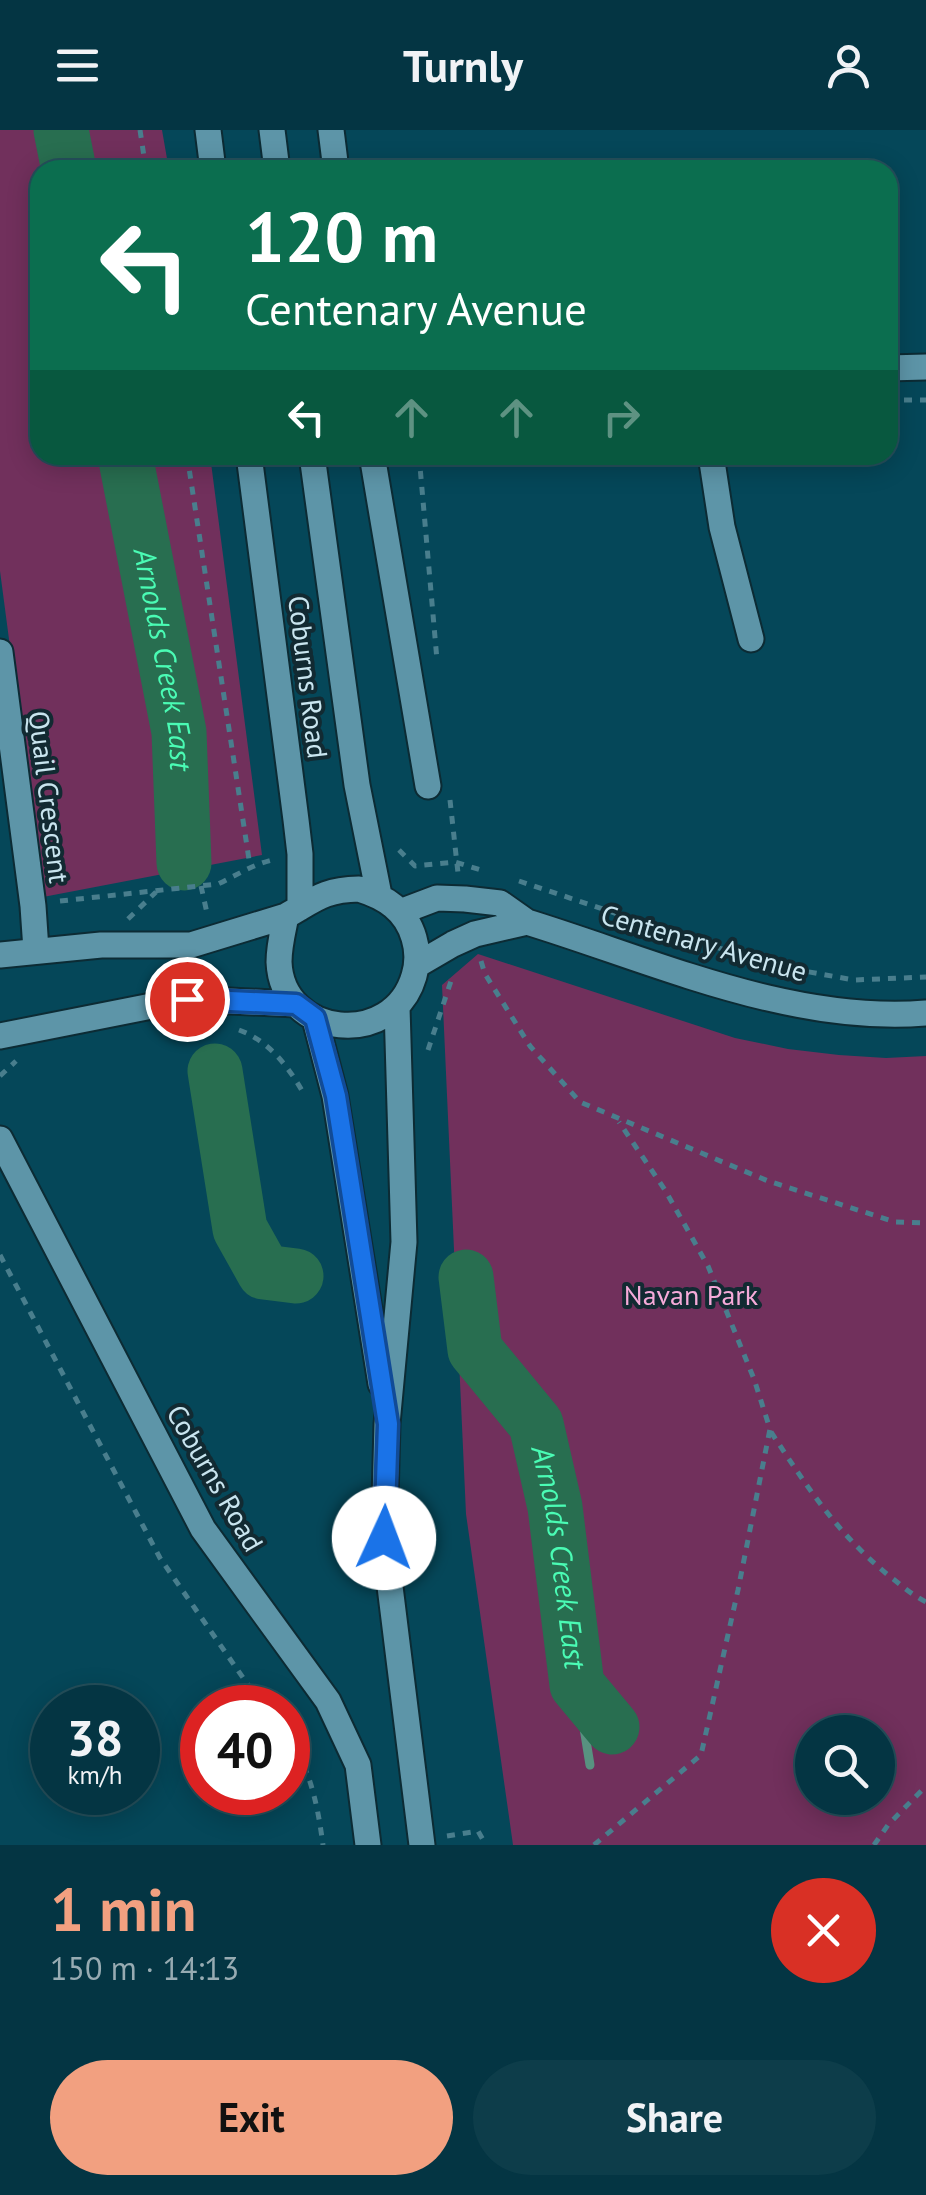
<!DOCTYPE html>
<html lang="en">
<head>
<meta charset="utf-8">
<style>
  :root { --surface:#043543; --page:#0d3d4a; --text:#f1f3f6; --muted:#97abb2; --line:#25505c; --accent:#f2a080 }
  body { margin:0; font-family:"PT Sans",sans-serif; background:var(--page); color:var(--text); height:100vh; display:flex; flex-direction:column; font-size:38px; white-space:nowrap }
  * { box-sizing:border-box; margin:0 }
  p { font-size:32px; color:var(--muted) }
  .icon { flex:none; width:55px; height:55px; fill:none; stroke:currentColor; stroke-width:2; stroke-linecap:round; stroke-linejoin:round }
  .map { position:relative; height:1715px; overflow:hidden }
  .details { display:flex; flex-direction:column; background:var(--surface); flex:1 }
  .details>* { flex:none }
  .hud { position:absolute; left:30px; top:30px; width:868px; height:305px; border-radius:30px; box-shadow:0 5px 25px #0003,0 0 0 2px var(--line); background:#0b6e4f; color:#fff; overflow:hidden }
  .fabs { position:absolute; left:795px; top:1585px; display:grid; gap:20px }
  .fabs a { display:grid; place-items:center; width:100px; height:100px; border-radius:50%; background:var(--surface); box-shadow:0 5px 25px #0003,0 0 0 2px var(--line); font-size:50px }
  .speed { position:absolute; left:30px; top:1555px; display:flex; gap:20px; font-size:50px; font-weight:700; text-align:center }
  .speed>* { display:grid; place-content:center; width:130px; height:130px; border-radius:50%; background:var(--surface); box-shadow:0 5px 25px #0003,0 0 0 2px var(--line); line-height:1 }
  .speed small { font-size:25px; font-weight:400 }
  .speed .limit { border:15px solid #d22; background:#fff; color:#111 }
  .pin { position:absolute; display:grid; place-items:center; width:85px; height:85px; color:#fff; margin:-42px; border:5px solid #fff; border-radius:50%; box-shadow:0 2px 10px #0007 }
  .me { position:absolute; width:110px; margin:-55px; rotate:2deg; stroke-linejoin:round; filter:drop-shadow(0 0 8px #0008) }
  .turn { display:flex; align-items:center; gap:35px; height:210px; padding:0 50px; font-size:45px }
  .turn .icon { width:130px; height:130px; stroke-width:2.5 }
  .turn b { display:block; font-size:70px; line-height:85px }
  .lanes { display:flex; align-items:center; height:95px; padding:0 50px; background:#0003; justify-content:center; gap:50px; direction:ltr }
  .lanes .off { opacity:.35 }
  .round { display:grid; place-items:center; flex:none; width:105px; height:105px; border-radius:52px; background:var(--page) }
  .head { display:flex; align-items:center; justify-content:space-between; height:170px; padding:0 50px }
  h1 { font-size:60px; font-weight:700; line-height:75px; color:var(--accent) }
  .button { display:flex; gap:20px; margin-top:auto; padding:20px 50px }
  .button a { flex:1; height:115px; border-radius:60px; background:var(--accent); color:#111; font-size:40px; font-weight:700; line-height:115px; text-align:center }
  .button a+a { background:var(--page); color:var(--text) }
  header { display:flex; justify-content:space-between; align-items:center; height:130px; padding:0 50px; background:var(--surface); font-size:45px; font-weight:700 }
  .map>svg:first-child { display:block }
  .green { fill:#71305c; fill-rule:evenodd }
  .lines { fill:none; stroke-linecap:round; stroke-linejoin:round }
  .stream { stroke:#589280; stroke-width:9 }
  .river { stroke:#286e50; stroke-width:55 }
  .minor-casing { stroke:#0c2b34; stroke-width:29 }
  .path { stroke:#497e8d; stroke-width:5; stroke-dasharray:8 8; stroke-linecap:butt }
  .minor { stroke:#5d95a8; stroke-width:25 }
  .route-casing { stroke:#114b97; stroke-width:25 }
  .route { stroke:#1a73e8; stroke-width:18 }
  .labels { text-anchor:middle; stroke-width:8; stroke-linejoin:round; paint-order:stroke }
  .street-label { font-size:28px; fill:#c9e5ef; stroke:#122a32 }
  .park-label { font-size:28px; fill:#f5aad9; stroke:#122a32 }
  .water-label { font-size:30px; font-style:italic; fill:#4afbb4; stroke:#122a32 }
</style>
</head>
<body>
<header><svg class="icon" aria-label="menu" viewBox="0 0 24 24"><path d="M4 6h16M4 12h16M4 18h16"/></svg>Turnly<svg class="icon" aria-label="person" viewBox="0 0 24 24"><circle cx="12" cy="8" r="4"/><path d="M4 21q1-7 8-7t8 7"/></svg></header>
<div class="map">
<svg width="926" height="1715" viewBox="0 0 926 1715">
  <rect width="100%" height="100%" fill="#054759"/>
  <!-- green -->
  <path class="green" d="M0,0H162L169,40H40V325H210L262,725L43,767L0,441Z
    M478,824L735,908L788,919L839,925L886,928L926,926V1715H513L466,1384L442,855ZM812,1602H878V1668H812Z"/>
  <g class="lines">
    <!-- stream -->
    <path class="stream" d="M577,1555L590,1635"/>
    <!-- river -->
    <g class="river">
      <path d="M61,0L69,40"/>
      <path id="s1" d="M125,325L179,602L184,733"/>
      <path d="M215,941L240,1099L264,1142L296,1146"/>
      <path id="s2" d="M466,1147L475,1220L536,1294L555,1377L577,1555L612,1597"/>
    </g>
    <defs>
      <path id="minor" d="M208,0L213,40
        M272,0L277,40
        M331,0L336,40
        M888,238L926,237
        M249,325L296,690L300,724V778
        M312,325L357,655L379,765
        M372,325L428,656
        M711,325L722,397L751,509
        M0,522L33,776L36,820
        M359,759C385,767 406,780 414,808C418,821 418,833 414,846C393,919 282,908 279,832C279,816 283,801 286,786C316,769 323,760 359,759Z
        M400,782L437,768L465,769L500,773L527,792C654,831 790,894 926,883
        M0,825L101,815H191L286,786
        M417,835L453,814L475,804L527,792
        M397,877L404,1112L387,1294L384,1408L422,1715
        M315,889L335,966L381,1254
        M0,906L187,869L296,874
        M0,1009L203,1399L328,1571L358,1635L368,1715"/>
    </defs>
    <!-- minor casing -->
    <use href="#minor" class="minor-casing"/>
    <!-- path -->
    <path class="path" d="M140,0L146,40
      M888,270H926
      M187,325L250,736
      M419,325L437,530
      M450,670L458,743
      M399,720L415,736L455,732L484,741
      M519,751L770,835L854,850L926,847
      M201,756L207,783
      M60,771L218,754C237,745 252,735 272,730
      M128,789L156,762
      M481,831L485,844L530,916L580,972L768,1051L895,1092L926,1093
      M239,900C269,911 288,936 304,964
      M428,920L453,845
      M0,946L16,931
      M0,1125L160,1428L264,1578
      M771,1302C808,1358 836,1402 888,1445C901,1455 912,1465 926,1472
      M288,1608C311,1639 318,1678 323,1715
      M447,1706L478,1701L486,1715
      M594,1715L701,1625L738,1460L770,1299L754,1249L708,1136L665,1060L619,992
      M874,1715L888,1695L926,1656"/>
    <!-- minor -->
    <use href="#minor" class="minor"/>
  </g>
  <g class="lines">
    <defs>
      <path id="route" d="M187,869L296,874L315,888L336,966L388,1294L384,1408"/>
    </defs>
    <!-- route casing -->
    <use href="#route" class="route-casing"/>
    <!-- route -->
    <use href="#route" class="route"/>
  </g>
  <g class="labels">
    <!-- street labels -->
    <g class="street-label">
      <text transform="translate(308 547) rotate(83)" y="10">Coburns Road</text>
      <text transform="translate(49 667) rotate(83)" y="10">Quail Crescent</text>
      <text transform="translate(704 813) rotate(16)" y="10">Centenary Avenue</text>
      <text transform="translate(215 1348) rotate(60)" y="10">Coburns Road</text>
    </g>
    <!-- park labels -->
    <g class="park-label">
      <text x="691" y="1175">Navan Park</text>
    </g>
    <!-- water labels -->
    <g class="water-label">
      <text dy="10" stroke="none"><textPath href="#s1" startOffset="208">Arnolds Creek East</textPath></text>
      <text dy="10" stroke="none"><textPath href="#s2" startOffset="305">Arnolds Creek East</textPath></text>
    </g>
  </g>
</svg>
<div class="fabs">
<a><svg class="icon" aria-label="search" viewBox="0 0 24 24"><circle cx="10" cy="10" r="6"/><path d="M15 15l6 6"/></svg></a>
</div>
<div class="speed"><div>38<small>km/h</small></div><div class="limit">40</div></div>
<div class="pin" style="left:187px;top:869px;background:#d93025"><svg class="icon" aria-label="arrive" viewBox="0 0 24 24"><path d="M6 21V4h12l-3 4 3 4H6"/></svg></div>
<svg class="me" style="left:384px;top:1408px" viewBox="-20 -20 40 40"><circle r="19" fill="#fff"/><path d="M0-13L10 11 0 6-10 11z" fill="#1a73e8"/></svg>
<div class="hud">
<div class="turn"><svg class="icon" aria-label="left" viewBox="0 0 24 24"><path d="M17 20v-9H6M10 6l-5 5 5 5"/></svg><div><b>120 m</b>Centenary Avenue</div></div>
<div class="lanes"><svg class="icon" aria-label="left" viewBox="0 0 24 24"><path d="M17 20v-9H6M10 6l-5 5 5 5"/></svg><svg class="icon off" aria-label="ahead" viewBox="0 0 24 24"><path d="M12 20V5M6 11l6-6 6 6"/></svg><svg class="icon off" aria-label="ahead" viewBox="0 0 24 24"><path d="M12 20V5M6 11l6-6 6 6"/></svg><svg class="icon off" aria-label="right" viewBox="0 0 24 24"><path d="M7 20v-9h11M14 6l5 5-5 5"/></svg></div>
</div>
</div>
<section class="details">
<div class="head"><div><h1>1 min</h1><p>150 m · 14:13</p></div><a class="round" style="background:#d93025;color:#fff"><svg class="icon" aria-label="close" viewBox="0 0 24 24"><path d="M6 6l12 12M18 6L6 18"/></svg></a></div>
<div class="button"><a>Exit</a><a>Share</a></div>
</section>
</body>
</html>
